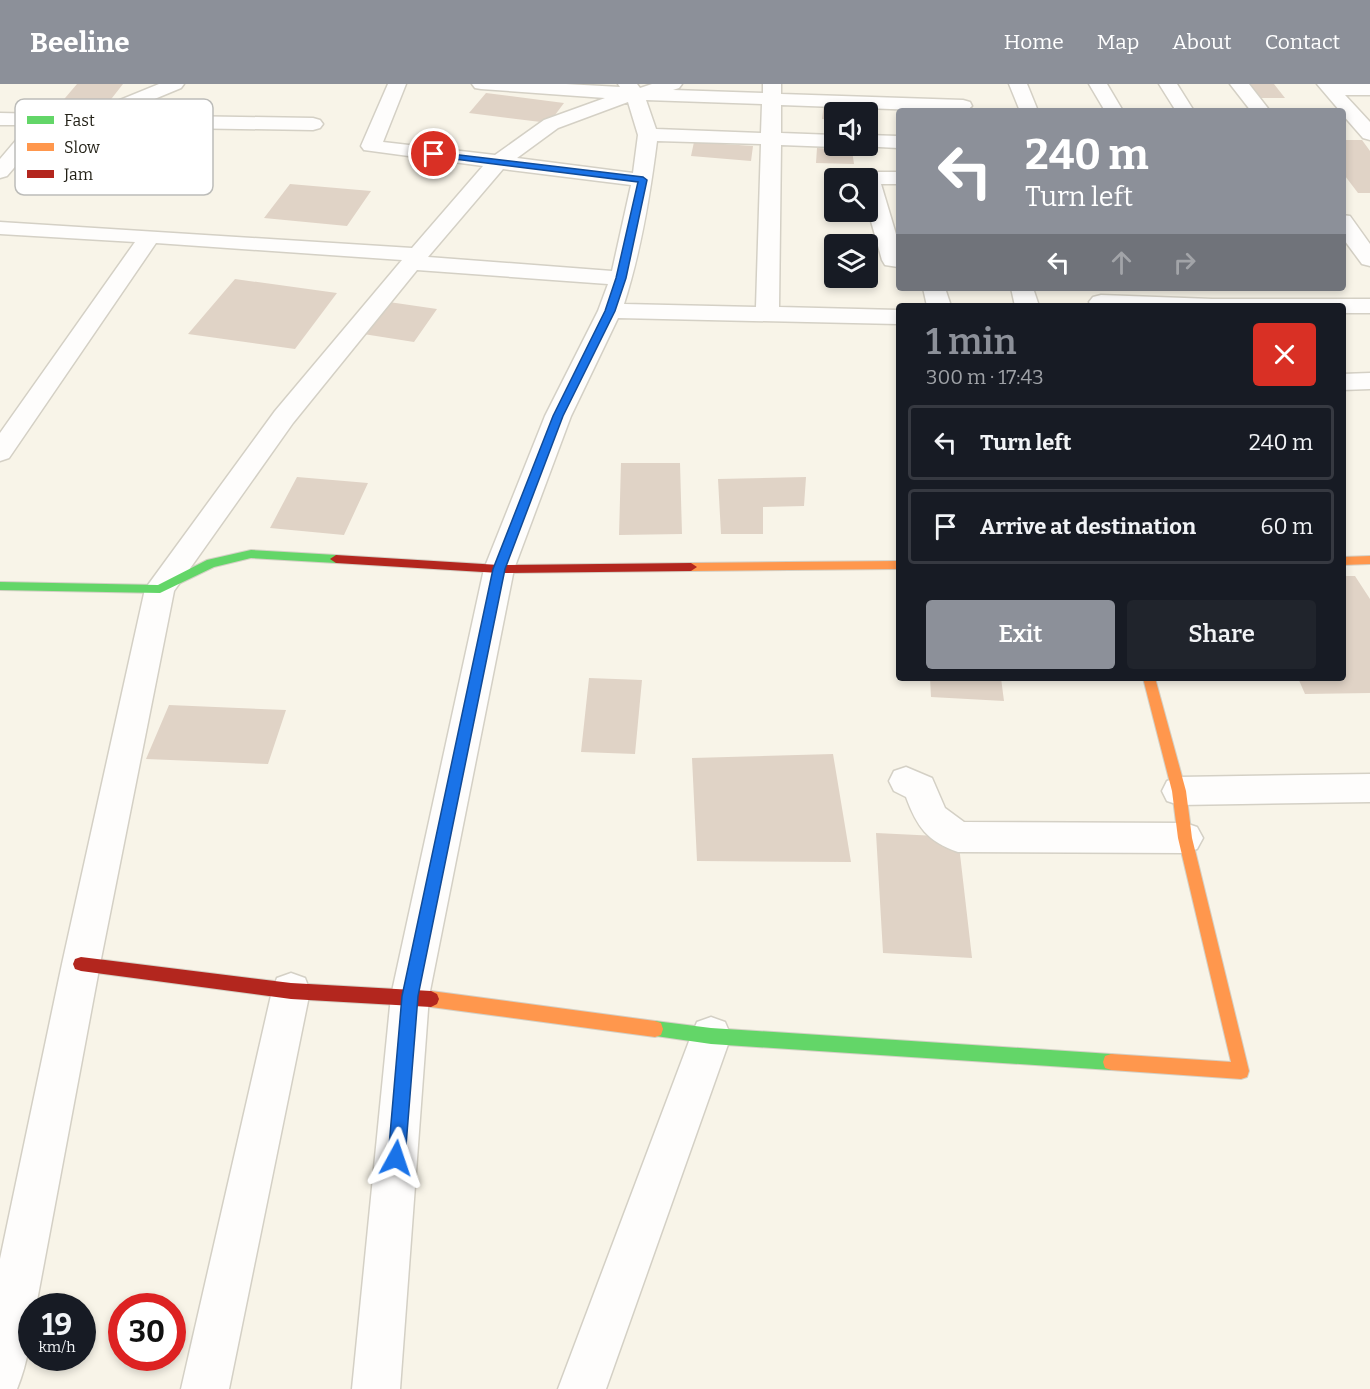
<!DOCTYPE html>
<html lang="en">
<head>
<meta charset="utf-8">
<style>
  :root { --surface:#171b24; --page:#20242c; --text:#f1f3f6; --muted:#9ea1a6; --line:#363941; --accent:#8c9099 }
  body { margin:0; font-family:Bitter,serif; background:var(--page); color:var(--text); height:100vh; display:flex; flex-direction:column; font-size:22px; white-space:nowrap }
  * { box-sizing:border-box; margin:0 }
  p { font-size:20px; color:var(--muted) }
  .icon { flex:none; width:33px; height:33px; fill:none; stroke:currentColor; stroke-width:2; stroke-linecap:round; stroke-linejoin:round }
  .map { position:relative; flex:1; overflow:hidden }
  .side { position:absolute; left:896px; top:219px; width:450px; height:378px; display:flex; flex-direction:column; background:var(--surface); border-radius:6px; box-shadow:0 3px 9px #0003 }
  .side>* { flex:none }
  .guide { position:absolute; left:896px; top:24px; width:450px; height:183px; border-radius:6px; box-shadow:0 3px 9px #0003; background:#8c9099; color:#fff; overflow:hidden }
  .controls { position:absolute; left:824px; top:18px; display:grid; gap:12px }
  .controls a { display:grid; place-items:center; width:54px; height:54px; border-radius:6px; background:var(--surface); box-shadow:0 3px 9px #0003; font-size:30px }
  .speed { position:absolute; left:18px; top:1209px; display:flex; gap:12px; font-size:30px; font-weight:700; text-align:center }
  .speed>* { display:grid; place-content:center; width:78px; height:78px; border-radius:50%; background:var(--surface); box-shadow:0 3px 9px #0003; line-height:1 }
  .speed small { font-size:15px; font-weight:400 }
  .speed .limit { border:9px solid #d22; background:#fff; color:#111 }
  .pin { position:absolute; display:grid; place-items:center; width:51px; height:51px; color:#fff; margin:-26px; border:3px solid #fff; border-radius:50%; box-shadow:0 2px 6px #0007 }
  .me { position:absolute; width:66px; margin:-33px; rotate:5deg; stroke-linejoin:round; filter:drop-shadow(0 0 4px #0008) }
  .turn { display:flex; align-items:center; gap:21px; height:126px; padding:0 30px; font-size:27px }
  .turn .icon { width:78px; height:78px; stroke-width:2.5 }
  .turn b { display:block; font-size:42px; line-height:51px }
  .lanes { display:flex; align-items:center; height:57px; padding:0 30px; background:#0003; justify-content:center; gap:30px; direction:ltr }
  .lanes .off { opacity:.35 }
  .round { display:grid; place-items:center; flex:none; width:63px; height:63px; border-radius:6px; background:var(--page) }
  .head { display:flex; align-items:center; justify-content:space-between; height:102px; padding:0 30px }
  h1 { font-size:36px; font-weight:600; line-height:45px; color:var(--accent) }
  .primary-button { display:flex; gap:12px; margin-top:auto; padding:12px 30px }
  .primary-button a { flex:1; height:69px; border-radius:6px; background:var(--accent); color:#fff; font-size:24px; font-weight:600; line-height:69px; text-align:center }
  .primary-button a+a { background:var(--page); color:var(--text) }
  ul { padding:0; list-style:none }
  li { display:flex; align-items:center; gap:18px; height:75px; margin:0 12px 9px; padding:0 18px; border:3px solid var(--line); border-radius:6px }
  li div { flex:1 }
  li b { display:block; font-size:22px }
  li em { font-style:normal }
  header { display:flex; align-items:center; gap:36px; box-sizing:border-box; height:84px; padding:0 30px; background:var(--accent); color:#fff }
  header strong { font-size:28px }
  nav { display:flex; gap:33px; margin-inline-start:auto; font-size:21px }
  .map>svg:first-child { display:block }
  .building { fill:#e0d3c6 }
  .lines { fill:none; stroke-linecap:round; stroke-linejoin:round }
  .street-casing { stroke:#d4d0c5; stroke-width:3 }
  .fast-casing { stroke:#d4d0c5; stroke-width:2 }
  .slow-casing { stroke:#d4d0c5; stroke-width:2 }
  .jam-casing { stroke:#d4d0c5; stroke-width:2 }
  .street { fill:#fefdfc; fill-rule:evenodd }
  .fast { fill:#63d668; fill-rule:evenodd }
  .slow { fill:#ff974d; fill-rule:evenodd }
  .jam { fill:#b3261e; fill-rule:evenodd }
  .route { fill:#1a73e8; stroke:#114b97; stroke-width:1.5 }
  .key { fill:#fff; stroke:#bcbcb9; stroke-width:1.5 }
  .key-label { font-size:16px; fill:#211f15 }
</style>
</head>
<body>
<header>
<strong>Beeline</strong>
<nav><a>Home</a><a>Map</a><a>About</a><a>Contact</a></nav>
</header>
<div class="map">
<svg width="1370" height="1305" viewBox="0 0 1370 1305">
  <rect width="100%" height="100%" fill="#f8f4e8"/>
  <!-- building -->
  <path class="building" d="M77,0H123L101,28L54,27Z
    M1242,0H1274L1285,14H1253Z
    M486,9L564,19L549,39L469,29Z
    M824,20L865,23V28H834V36L822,35Z
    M1342,56H1362L1370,67V109H1358L1342,88Z
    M694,58L753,62L751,77L691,72Z
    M817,64L852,66L854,80L816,79Z
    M290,100L371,107L347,142L264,134Z
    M235,195L337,209L295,265L188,250Z
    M382,217L437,225L414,258L357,249Z
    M621,379H680L682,450L619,451Z
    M297,393L368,399L344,451L270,444Z
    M806,393L804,422L763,423V450H721L718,395Z
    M1342,492H1355L1370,515V609L1305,610L1298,594H1342Z
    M589,594L642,596L635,670L581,668Z
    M930,594H1001L1004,617L931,613Z
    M169,621L286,626L268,680L146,675Z
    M833,670L851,778L697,777L692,674Z
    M876,749L958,753L972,874L883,869Z"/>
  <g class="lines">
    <defs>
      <path id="street" d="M159,0H184L181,4L116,31L313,34L320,36L323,40L320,44L313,46L50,42L7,92L0,94V75L29,41H0V29L91,31L93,27Z
        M388,0H406L383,58L495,71L544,36L605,14L481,5L475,4L472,0H566L620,3L618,0H637L640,4L652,0H682L679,4L673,6L763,9V0H781V10L963,16L970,18L972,22L966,27H946L781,21V49L834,51V62H840L834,63L781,61L779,223L898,226V240L618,234L571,332L514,485L429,912L400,1305H352L391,912L484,485L545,332L598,227L608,200L417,186L293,339L174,507L100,880L36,1222H32C32,1251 28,1278 17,1305H0V1175L62,880L145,505L275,327L402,176L156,159L9,374L0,377V349L135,158L0,150V138L412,164L483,82L364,66L361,62ZM646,16L762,20L761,49L656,45ZM628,18L638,51L633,89L517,74L558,44ZM657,57L761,60L756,223L624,220C641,167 650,112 657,57ZM503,85L631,101L612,187L428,173Z
        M1009,0H1027L1038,27H1020Z
        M1089,0H1107L1123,27H1105Z
        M1159,0H1177L1194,27H1176Z
        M1230,0H1249L1270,27H1251Z
        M1317,0H1370V11H1345L1370,38V56L1363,54L1342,30V27H1340Z
        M867,51L898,52V64L861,62H867Z
        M869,88H898V100H881L898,157V183L885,181L882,176L867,123V94H859L862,90Z
        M1342,131L1350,132L1370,160V182L1362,180L1342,153Z
        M923,204H945L951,222H927Z
        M1011,204H1033L1039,222H1015Z
        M1101,211L1212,215H1370V229H1342V222H1092L1089,218L1093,213Z
        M1370,289V305L1342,306V290Z
        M906,683L932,694L945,724L964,738L1185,739L1197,743L1203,754L1197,765L1185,769L958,768C927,757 917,743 906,713L894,707L889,697L894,687Z
        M1370,690V718L1179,721L1167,717L1162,707L1167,697L1179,693Z
        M291,889L305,894L310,907L229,1305H181L272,907L277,894Z
        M711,933L725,938L731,952L606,1305H558L691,952L697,938Z"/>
      <path id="fast" d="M251,466L336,471L342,475L336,479L251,474L214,483L160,509L0,506V498L158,501L207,476Z
        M655,937L711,944L1111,970L1117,972L1119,978L1117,984L1111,986L711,960L649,951L647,945L649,939Z"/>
      <path id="slow" d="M1370,472V480L1342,481V473Z
        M898,477V485L691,487L685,483L691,479Z
        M1143,594H1155L1186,707L1192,754L1249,987L1247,993L1241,995L1111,986L1105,984L1103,978L1105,972L1111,970L1231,978L1178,754L1172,707Z
        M431,907L655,937L661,939L663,945L661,951L655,953L431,923L425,920L423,915L425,910Z"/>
      <path id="jam" d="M336,471L499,481L691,479L697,483L691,487L499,489L336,479L330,475Z
        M81,873L291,899L431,907L437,910L439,915L437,920L431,923L291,915L81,887L75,885L73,880L75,875Z"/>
    </defs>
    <!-- street casing -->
    <use href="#street" class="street-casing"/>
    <!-- fast casing -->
    <use href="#fast" class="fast-casing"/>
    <!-- slow casing -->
    <use href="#slow" class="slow-casing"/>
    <!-- jam casing -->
    <use href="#jam" class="jam-casing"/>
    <!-- street -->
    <use href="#street" class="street"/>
    <!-- fast -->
    <use href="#fast" class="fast"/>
    <!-- slow -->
    <use href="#slow" class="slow"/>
    <!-- jam -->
    <use href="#jam" class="jam"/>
  </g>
  <!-- route -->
  <path class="route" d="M434,68L643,93L647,96L626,194L615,227L563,332L505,485L418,912L405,1074L403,1080L396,1082L390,1080L388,1074L402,912L493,485L553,332L605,227L616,194L638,98L431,72L430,70Z"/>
  <!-- legend -->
  <rect x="15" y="15" width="198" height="96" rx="9" class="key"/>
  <rect x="27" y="32" width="27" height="8" fill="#63d668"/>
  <rect x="27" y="59" width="27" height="8" fill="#ff974d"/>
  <rect x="27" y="86" width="27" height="8" fill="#b3261e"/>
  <g class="key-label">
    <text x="64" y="42">Fast</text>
    <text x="64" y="69">Slow</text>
    <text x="64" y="96">Jam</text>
  </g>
</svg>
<div class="controls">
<a><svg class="icon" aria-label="sound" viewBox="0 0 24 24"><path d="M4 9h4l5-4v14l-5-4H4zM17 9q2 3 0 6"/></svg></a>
<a><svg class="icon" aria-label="search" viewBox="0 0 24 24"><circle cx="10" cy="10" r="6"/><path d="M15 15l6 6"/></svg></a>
<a><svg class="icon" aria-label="layers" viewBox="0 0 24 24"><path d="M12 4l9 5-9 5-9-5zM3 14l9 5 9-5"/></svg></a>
</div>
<div class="speed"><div>19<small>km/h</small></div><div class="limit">30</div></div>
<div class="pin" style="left:434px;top:70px;background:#d93025"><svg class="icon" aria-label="arrive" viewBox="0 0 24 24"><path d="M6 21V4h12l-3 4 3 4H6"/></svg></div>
<svg class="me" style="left:396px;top:1074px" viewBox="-20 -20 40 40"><path d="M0-17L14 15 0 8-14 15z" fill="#1a73e8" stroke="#fff" stroke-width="4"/></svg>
<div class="guide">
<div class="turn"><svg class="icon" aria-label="left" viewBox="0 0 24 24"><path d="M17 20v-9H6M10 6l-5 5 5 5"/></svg><div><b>240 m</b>Turn left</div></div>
<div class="lanes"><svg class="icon" aria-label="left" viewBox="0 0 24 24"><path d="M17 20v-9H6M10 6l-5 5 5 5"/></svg><svg class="icon off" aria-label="ahead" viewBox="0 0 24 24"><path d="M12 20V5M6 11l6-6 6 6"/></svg><svg class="icon off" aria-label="right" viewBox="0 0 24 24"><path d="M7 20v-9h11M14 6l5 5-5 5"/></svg></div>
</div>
<section class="side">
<div class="head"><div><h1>1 min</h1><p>300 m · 17:43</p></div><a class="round" style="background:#d93025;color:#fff"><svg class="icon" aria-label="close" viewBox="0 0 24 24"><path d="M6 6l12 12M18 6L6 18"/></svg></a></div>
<ul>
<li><svg class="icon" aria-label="left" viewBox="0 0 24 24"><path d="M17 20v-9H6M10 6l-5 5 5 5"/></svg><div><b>Turn left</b></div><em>240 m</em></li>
<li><svg class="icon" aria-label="arrive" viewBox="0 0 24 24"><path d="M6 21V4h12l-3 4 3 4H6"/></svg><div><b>Arrive at destination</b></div><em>60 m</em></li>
</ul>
<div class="primary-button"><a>Exit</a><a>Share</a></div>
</section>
</div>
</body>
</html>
